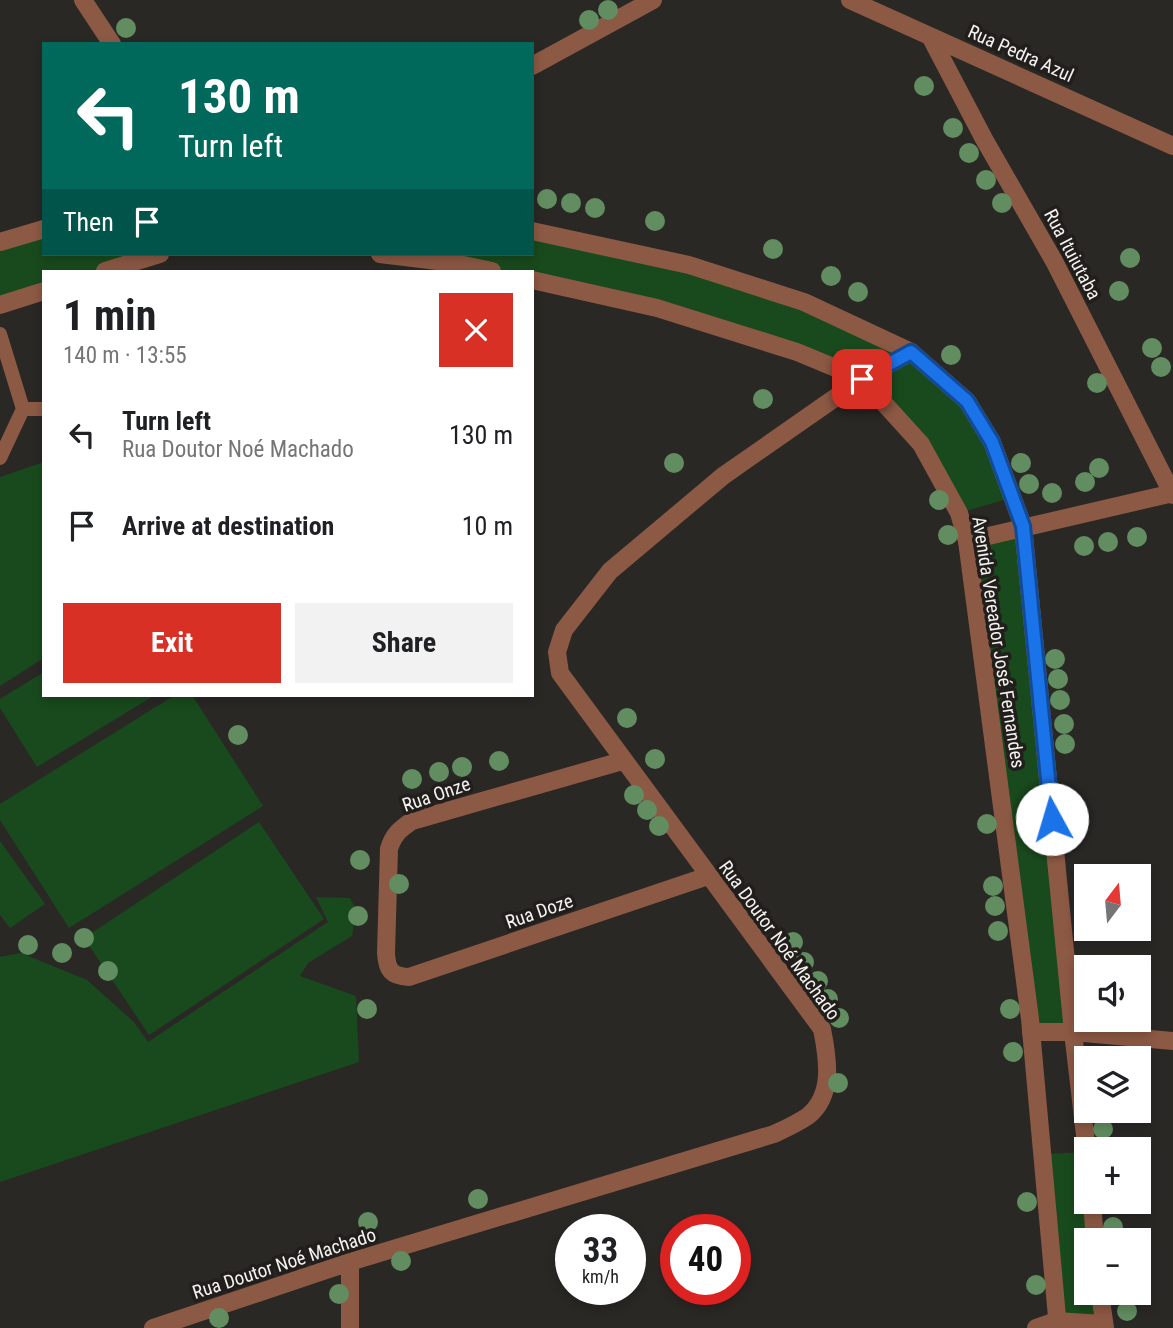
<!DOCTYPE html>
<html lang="en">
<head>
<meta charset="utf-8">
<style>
  :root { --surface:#fff; --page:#f2f2f2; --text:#202124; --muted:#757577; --accent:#d93025 }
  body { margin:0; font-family:"Roboto Condensed",sans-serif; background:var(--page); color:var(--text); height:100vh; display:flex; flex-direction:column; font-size:26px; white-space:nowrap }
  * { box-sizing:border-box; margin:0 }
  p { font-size:23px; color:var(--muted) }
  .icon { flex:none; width:38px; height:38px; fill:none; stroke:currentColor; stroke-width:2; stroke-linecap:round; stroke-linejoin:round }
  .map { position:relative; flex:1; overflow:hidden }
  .sheet { position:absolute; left:42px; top:270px; width:492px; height:427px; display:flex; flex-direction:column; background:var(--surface); border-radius:0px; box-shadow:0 4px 10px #0003 }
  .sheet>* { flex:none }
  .hud { position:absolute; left:42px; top:42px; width:492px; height:214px; border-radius:0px; box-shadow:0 4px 10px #0003; background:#00695c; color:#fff; overflow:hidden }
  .needle { width:46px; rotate:16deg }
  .fabs { position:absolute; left:1074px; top:864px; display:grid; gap:14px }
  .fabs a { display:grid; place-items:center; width:77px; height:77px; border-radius:0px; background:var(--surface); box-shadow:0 4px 10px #0003; font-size:35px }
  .speed { position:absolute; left:555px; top:1214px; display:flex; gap:14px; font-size:35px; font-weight:700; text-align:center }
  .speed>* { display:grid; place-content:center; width:91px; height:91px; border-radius:50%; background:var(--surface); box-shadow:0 4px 10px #0003; line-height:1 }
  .speed small { font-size:18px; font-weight:400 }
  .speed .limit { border:10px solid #d22; background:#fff; color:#111 }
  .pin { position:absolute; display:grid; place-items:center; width:60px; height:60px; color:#fff; margin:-30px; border-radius:14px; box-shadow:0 4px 10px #0006 }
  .me { position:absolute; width:77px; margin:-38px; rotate:354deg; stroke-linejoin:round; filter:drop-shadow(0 0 5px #0008) }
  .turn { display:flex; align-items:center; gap:24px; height:147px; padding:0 21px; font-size:32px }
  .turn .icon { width:91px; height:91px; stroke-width:2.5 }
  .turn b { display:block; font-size:49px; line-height:60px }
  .then { display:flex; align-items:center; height:66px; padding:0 21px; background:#0003; gap:14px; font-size:26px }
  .round { display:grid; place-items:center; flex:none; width:74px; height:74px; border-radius:0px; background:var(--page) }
  .head { display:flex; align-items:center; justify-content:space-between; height:119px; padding:0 21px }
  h1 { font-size:42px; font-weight:700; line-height:52px }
  .action { display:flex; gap:14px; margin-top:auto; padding:14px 21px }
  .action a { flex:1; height:80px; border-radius:0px; background:var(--accent); color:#fff; font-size:28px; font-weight:700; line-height:80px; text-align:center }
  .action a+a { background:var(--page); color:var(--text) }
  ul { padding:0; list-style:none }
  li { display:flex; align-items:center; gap:21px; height:91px; padding:0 21px }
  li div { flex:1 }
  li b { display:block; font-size:26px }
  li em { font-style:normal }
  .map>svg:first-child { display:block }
  .green { fill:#194a1d }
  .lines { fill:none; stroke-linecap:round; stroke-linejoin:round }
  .service { stroke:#8c5944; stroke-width:14 }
  .minor { stroke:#8c5944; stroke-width:18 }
  .tertiary { stroke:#8c5944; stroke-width:18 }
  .tree { fill:#618d60 }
  .route-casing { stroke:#114b97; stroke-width:18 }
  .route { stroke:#1a73e8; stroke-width:12 }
  .labels { text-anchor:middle; stroke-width:7; stroke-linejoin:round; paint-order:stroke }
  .street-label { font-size:19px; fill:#f4f3f1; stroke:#211e1b }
</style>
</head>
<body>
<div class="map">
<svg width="1173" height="1328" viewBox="0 0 1173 1328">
  <rect width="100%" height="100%" fill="#2a2825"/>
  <!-- green -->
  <path class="green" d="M44,229V254H160L105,271H44V291L0,305V242Z
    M532,231L689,265L911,352L967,401L1014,497L959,513L921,444L862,379L797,352L532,280V271H492L419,254H532Z
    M44,462V658L0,686V477Z
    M1023,526L1073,1032H1031L967,541Z
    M44,672V695H155L37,767L0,708V699Z
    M175,695H192L263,806L69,928L0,820V804Z
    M259,822L324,919L149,1035L84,938Z
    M0,841L45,904L10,928L0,915Z
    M316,897L350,898L356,910L352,936L308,963L300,976L356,996L359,1062L0,1182V957L21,953L87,980L134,1022L148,1042L328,922Z
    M1087,1152V1293H1100L1103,1324L1058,1328L1043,1154Z"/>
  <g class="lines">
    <!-- service -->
    <path class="service" d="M0,334L23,409L0,458
      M23,409H44"/>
    <!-- minor -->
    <path class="minor" d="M83,0L112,44
      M850,0L1173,146
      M930,36L984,139L1054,261L1173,495
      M532,66L653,0
      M967,541L1173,493
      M622,761L412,821C400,829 393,835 389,849L386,953C387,970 391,976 409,977L708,876
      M1031,1032H1073L1173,1041
      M153,1328L350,1262L774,1134C785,1129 798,1123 808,1116C834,1095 828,1059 822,1029L560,673L557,652L564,630L610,571L723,476L862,379L911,352
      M350,1328V1262
      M1036,1328L1056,1321L1103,1324"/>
    <!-- tertiary -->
    <path class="tertiary" d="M532,231L689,265L804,302L911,352L967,401L992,442L1023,526L1073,1032L1087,1152
      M0,242L44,229
      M380,254L454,263L492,271
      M105,271L160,254
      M532,280L657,308L797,352L862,379L921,444L959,513L967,541L1030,1019L1058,1328
      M0,305L44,291
      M1092,1202L1095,1241
      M1100,1293L1105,1328"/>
  </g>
  <!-- trees -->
  <g class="tree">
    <circle cx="608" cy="10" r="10"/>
    <circle cx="589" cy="20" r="10"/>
    <circle cx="126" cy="28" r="10"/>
    <circle cx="924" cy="86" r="10"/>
    <circle cx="953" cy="128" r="10"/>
    <circle cx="969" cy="153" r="10"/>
    <circle cx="986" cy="180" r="10"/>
    <circle cx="547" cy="199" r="10"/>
    <circle cx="571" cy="203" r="10"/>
    <circle cx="1002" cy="203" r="10"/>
    <circle cx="595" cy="208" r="10"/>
    <circle cx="655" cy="221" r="10"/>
    <circle cx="773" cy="249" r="10"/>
    <circle cx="1130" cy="258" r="10"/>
    <circle cx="831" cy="276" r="10"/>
    <circle cx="1119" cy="291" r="10"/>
    <circle cx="858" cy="292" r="10"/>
    <circle cx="1152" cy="348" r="10"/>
    <circle cx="951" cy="355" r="10"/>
    <circle cx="1161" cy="367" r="10"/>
    <circle cx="1097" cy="383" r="10"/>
    <circle cx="763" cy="399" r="10"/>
    <circle cx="674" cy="463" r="10"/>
    <circle cx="1021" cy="463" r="10"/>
    <circle cx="1099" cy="468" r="10"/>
    <circle cx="1085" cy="482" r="10"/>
    <circle cx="1029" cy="484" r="10"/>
    <circle cx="1052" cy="493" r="10"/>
    <circle cx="939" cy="500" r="10"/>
    <circle cx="948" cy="535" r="10"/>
    <circle cx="1137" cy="537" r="10"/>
    <circle cx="1108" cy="542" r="10"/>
    <circle cx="1084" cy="546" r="10"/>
    <circle cx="1055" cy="659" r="10"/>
    <circle cx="1058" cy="679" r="10"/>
    <circle cx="1060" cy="700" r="10"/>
    <circle cx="627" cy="718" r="10"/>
    <circle cx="1064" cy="724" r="10"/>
    <circle cx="238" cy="735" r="10"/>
    <circle cx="1065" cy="744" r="10"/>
    <circle cx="655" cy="759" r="10"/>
    <circle cx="499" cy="761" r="10"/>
    <circle cx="462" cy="767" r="10"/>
    <circle cx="439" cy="772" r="10"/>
    <circle cx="412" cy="779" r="10"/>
    <circle cx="634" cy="795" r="10"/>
    <circle cx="1072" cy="803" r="10"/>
    <circle cx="647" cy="810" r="10"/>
    <circle cx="987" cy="824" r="10"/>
    <circle cx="659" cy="826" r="10"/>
    <circle cx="1073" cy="835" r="10"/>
    <circle cx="360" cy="860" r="10"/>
    <circle cx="399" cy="884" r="10"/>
    <circle cx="993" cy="886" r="10"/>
    <circle cx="995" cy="906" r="10"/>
    <circle cx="358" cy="916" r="10"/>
    <circle cx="998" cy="931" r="10"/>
    <circle cx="84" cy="938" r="10"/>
    <circle cx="793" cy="942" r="10"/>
    <circle cx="28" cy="945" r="10"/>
    <circle cx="62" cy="953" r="10"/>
    <circle cx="804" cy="962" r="10"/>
    <circle cx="108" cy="971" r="10"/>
    <circle cx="818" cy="981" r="10"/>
    <circle cx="828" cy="999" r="10"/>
    <circle cx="367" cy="1009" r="10"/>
    <circle cx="1010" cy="1009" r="10"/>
    <circle cx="839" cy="1018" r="10"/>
    <circle cx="1013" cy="1052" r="10"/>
    <circle cx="838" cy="1083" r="10"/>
    <circle cx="1103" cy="1129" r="10"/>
    <circle cx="478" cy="1199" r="10"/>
    <circle cx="1027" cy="1202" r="10"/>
    <circle cx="368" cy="1222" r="10"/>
    <circle cx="1113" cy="1227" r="10"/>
    <circle cx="401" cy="1261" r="10"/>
    <circle cx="1036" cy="1285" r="10"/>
    <circle cx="339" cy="1294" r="10"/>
    <circle cx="1127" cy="1311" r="10"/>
    <circle cx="219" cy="1318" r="10"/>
  </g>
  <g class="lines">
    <defs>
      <path id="route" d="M862,379L911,352L967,401L992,442L1023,526L1052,819"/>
    </defs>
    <!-- route casing -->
    <use href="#route" class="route-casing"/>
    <!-- route -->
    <use href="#route" class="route"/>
  </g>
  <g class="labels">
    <!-- street labels -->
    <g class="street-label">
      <text transform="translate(1021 53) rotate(24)" y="7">Rua Pedra Azul</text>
      <text transform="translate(1073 254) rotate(62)" y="7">Rua Ituiutaba</text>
      <text transform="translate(999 642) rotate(81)" y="7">Avenida Vereador José Fernandes</text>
      <text transform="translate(436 794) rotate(-19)" y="7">Rua Onze</text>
      <text transform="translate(539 911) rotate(-19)" y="7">Rua Doze</text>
      <text transform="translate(780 940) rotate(54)" y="7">Rua Doutor Noé Machado</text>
      <text transform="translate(284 1263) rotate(-18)" y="7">Rua Doutor Noé Machado</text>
    </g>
  </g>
</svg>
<div class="fabs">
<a><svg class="needle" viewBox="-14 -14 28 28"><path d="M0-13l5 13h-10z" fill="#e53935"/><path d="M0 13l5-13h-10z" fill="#757577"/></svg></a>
<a><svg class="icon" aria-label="sound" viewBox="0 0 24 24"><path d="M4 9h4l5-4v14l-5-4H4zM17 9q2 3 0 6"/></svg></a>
<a><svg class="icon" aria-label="layers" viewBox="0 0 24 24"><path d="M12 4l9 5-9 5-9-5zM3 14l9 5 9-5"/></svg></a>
<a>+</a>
<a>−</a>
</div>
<div class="speed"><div>33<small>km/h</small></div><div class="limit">40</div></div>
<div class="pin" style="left:862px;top:379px;background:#d93025"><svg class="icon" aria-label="arrive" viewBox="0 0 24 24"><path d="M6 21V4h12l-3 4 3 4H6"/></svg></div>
<svg class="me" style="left:1052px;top:819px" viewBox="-20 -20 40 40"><circle r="19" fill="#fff"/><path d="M0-13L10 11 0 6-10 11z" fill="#1a73e8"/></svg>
<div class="hud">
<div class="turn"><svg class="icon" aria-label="left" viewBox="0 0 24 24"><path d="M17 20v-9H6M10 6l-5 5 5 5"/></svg><div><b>130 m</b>Turn left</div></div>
<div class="then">Then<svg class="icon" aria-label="arrive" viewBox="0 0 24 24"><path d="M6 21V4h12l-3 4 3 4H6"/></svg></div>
</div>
<section class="sheet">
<div class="head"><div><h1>1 min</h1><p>140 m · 13:55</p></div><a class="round" style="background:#d93025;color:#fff"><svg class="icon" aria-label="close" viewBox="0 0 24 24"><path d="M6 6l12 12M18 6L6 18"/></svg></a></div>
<ul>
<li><svg class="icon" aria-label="left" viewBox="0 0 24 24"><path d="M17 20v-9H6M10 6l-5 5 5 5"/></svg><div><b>Turn left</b><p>Rua Doutor Noé Machado</p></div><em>130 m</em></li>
<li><svg class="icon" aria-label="arrive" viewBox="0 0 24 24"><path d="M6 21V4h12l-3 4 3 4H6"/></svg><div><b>Arrive at destination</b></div><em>10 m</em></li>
</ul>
<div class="action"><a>Exit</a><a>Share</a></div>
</section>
</div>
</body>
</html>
